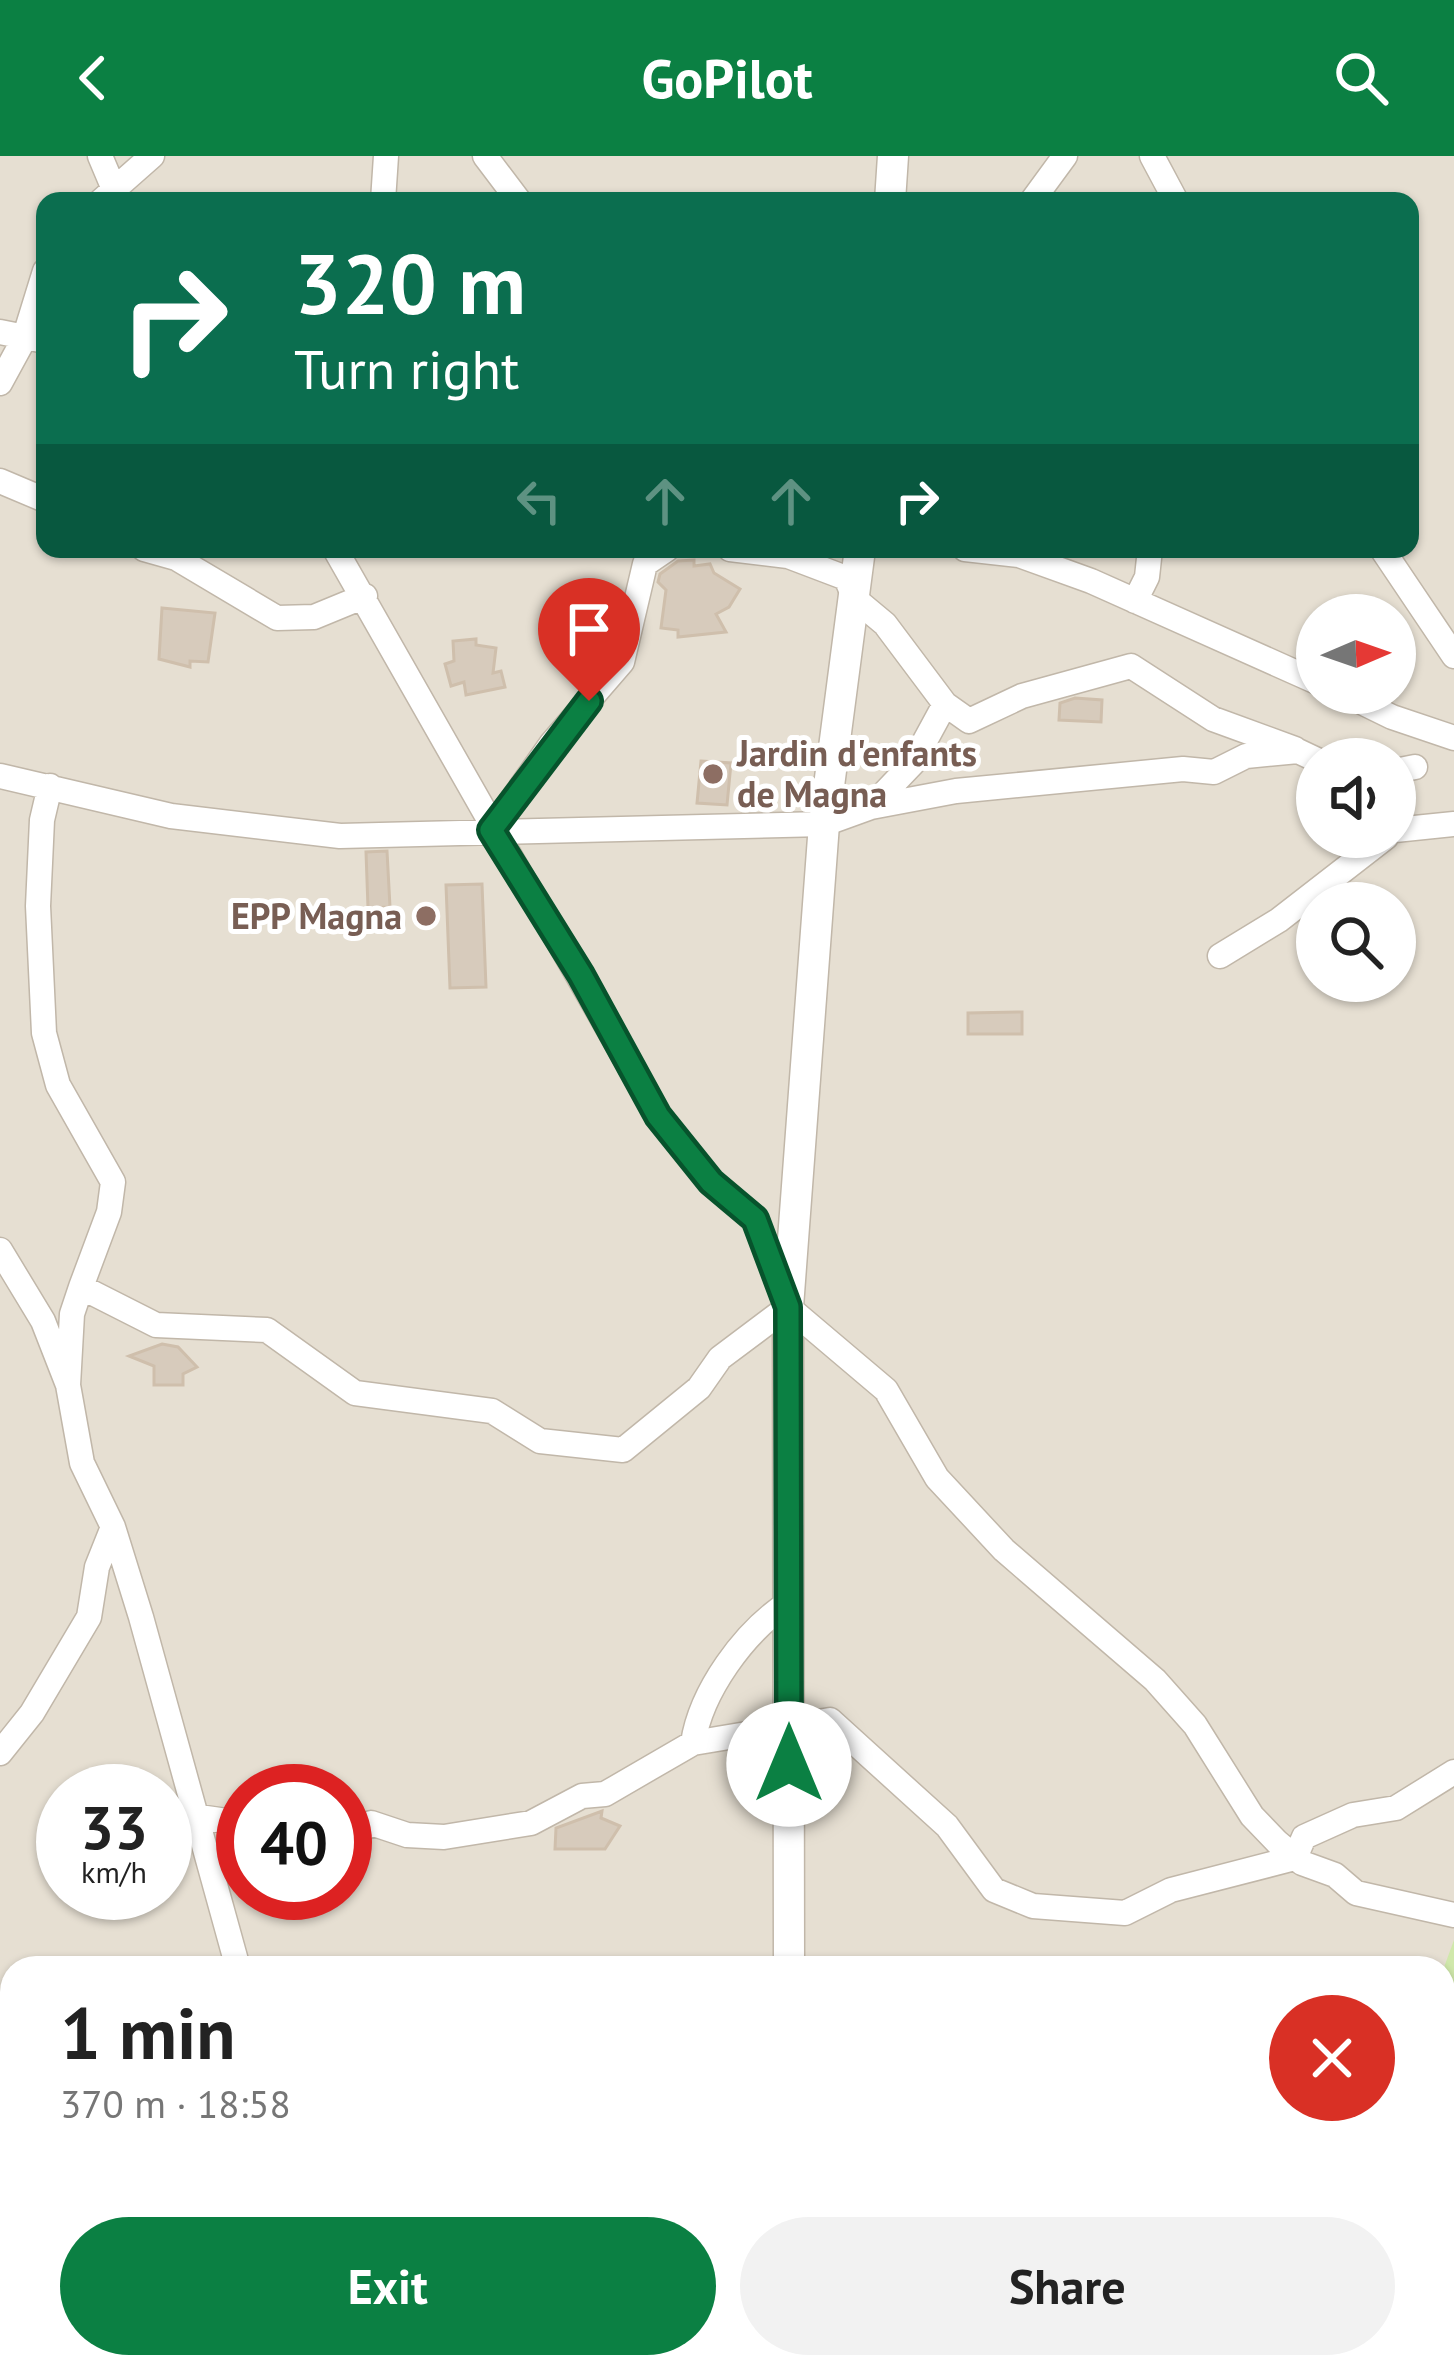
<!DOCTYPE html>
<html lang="en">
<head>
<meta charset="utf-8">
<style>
  :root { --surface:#fff; --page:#f2f2f2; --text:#222; --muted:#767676; --accent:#0b8043 }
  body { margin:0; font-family:"PT Sans",sans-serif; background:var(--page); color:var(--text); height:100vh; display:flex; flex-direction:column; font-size:45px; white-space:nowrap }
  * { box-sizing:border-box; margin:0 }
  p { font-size:39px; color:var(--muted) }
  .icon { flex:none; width:66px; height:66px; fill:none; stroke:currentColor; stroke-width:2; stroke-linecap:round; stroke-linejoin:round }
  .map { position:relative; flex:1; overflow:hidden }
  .panel { position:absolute; left:0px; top:1800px; width:1455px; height:423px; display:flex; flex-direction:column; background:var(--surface); border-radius:36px 36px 0 0; box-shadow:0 3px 9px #0004 }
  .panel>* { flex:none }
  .hud { position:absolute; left:36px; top:36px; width:1383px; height:366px; border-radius:24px; box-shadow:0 3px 9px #0004; background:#0b6e4f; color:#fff; overflow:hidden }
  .needle { width:78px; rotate:88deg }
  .buttons { position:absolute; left:1296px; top:438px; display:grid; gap:24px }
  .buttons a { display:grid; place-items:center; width:120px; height:120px; border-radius:50%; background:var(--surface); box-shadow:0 3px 9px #0004; font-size:60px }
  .speed { position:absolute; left:36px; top:1608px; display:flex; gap:24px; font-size:60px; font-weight:700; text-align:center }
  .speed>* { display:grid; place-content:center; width:156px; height:156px; border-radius:50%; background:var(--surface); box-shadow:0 3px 9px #0004; line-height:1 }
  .speed small { font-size:30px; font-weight:400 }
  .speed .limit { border:18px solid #d22; background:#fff; color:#111 }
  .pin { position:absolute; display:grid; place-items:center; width:102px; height:102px; color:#fff; margin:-123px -51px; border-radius:50% 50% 50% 0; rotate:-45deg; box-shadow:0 0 12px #0007 }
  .pin .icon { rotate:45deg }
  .me { position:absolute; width:132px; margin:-66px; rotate:0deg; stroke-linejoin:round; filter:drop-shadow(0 0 9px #0008) }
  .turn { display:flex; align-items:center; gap:42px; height:252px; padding:0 60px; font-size:54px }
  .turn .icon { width:156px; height:156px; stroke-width:2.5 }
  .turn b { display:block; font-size:84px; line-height:102px }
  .lanes { display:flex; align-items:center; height:114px; padding:0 60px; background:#0003; justify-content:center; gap:60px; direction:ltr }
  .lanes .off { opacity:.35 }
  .round { display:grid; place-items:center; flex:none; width:126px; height:126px; border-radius:63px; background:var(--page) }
  .headline { display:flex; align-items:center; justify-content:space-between; height:204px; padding:0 60px }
  h1 { font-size:72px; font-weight:700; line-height:90px }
  .primary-button { display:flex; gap:24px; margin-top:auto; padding:24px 60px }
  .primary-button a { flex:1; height:138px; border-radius:72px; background:var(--accent); color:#fff; font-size:48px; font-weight:700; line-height:138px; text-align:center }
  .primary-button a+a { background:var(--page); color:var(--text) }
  header { display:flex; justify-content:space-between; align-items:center; height:156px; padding:0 60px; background:var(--accent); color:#fff; font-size:54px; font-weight:700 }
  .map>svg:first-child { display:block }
  .residential { fill:#e6dfd2; fill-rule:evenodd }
  .green { fill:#d0e8ab }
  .building { fill:#d7cbbc; stroke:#cfbfac; stroke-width:3 }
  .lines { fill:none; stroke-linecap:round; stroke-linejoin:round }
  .minor-casing { stroke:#c1b7a9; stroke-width:27 }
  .tertiary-casing { stroke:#c1b7a9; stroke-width:33 }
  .minor { stroke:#fff; stroke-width:24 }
  .tertiary { stroke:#fff; stroke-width:30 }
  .route-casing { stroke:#07532c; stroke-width:30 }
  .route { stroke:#0b8043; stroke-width:21 }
  .education-dot { fill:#8d6e63; stroke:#fff; stroke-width:4.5 }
  .labels { text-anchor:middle; stroke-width:10; stroke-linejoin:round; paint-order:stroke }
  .education-label { font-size:36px; font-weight:bold; fill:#785e54; stroke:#fff; text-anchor:start }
</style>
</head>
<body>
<header><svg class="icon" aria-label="back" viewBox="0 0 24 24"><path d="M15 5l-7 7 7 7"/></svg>GoPilot<svg class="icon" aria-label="search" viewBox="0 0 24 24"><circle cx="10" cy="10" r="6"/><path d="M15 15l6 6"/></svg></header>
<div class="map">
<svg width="1454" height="2221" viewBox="0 0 1454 2221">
  <rect width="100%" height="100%" fill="#f2ede4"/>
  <!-- residential -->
  <path class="residential" d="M0,0H1454V2221H0ZM45,45H1410V393H45ZM1317,459H1395V537H1317ZM1317,603H1395V681H1317ZM1317,747H1395V825H1317ZM63,1635H165V1737H63ZM243,1635H345V1737H243ZM12,1812H1443V2211H12Z"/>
  <!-- green -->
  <path class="green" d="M1454,1784V2221H1306L1310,2211H1443V1814Z"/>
  <!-- building -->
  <path class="building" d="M694,404V410L710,408L714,417L740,433L729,451L716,458L726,476L678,481V474L661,472L666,434L658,426L660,418L678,405Z
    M162,452L215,457L208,506L190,505V511L159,503Z
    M476,483V489L496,492L493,517L501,515L505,531L466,539L464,526L451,530L445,508L454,505L453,485Z
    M1075,542L1102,544L1101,566L1059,564L1060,547Z
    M701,605L731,607L727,649L697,647Z
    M387,695L390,751L368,752L366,696Z
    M482,728L486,831L450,832L446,729Z
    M1022,856V878H968V857Z
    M162,1188L178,1191L197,1211L183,1218V1229H154V1210L129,1200Z
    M602,1655L601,1662L620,1670L605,1693H555L556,1672Z"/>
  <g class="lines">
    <defs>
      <path id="minor" d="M100,0L119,45
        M485,0L519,45
        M1152,0L1176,45
        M101,45L152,0
        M383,45L386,0
        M1032,45L1065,0
        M0,176L45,185
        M0,227L24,183L45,115
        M0,325L45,344
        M144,393L176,402L277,462L314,461L365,440
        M335,393L658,960L711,1026L755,1063L788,1151L886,1234L937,1322L1004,1394L1155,1524L1195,1569L1252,1660L1277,1686L1302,1707L1335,1719L1356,1737L1454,1759
        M730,393L788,400L846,422L855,443L885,468L945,548L913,607L872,650
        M965,393L1019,399L1091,425L1317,526
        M1382,393L1454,500
        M1135,445L1147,421L1150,393
        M1343,537L1392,561L1454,582
        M945,548L969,565L1022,540L1131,510L1213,563L1295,593
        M1395,615L1415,611
        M0,620L171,660L340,680L824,668L871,651L956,635L1183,613L1214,616L1246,600L1298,595L1317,604
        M50,630L42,664L38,750L44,877L58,929L113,1026L109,1056L81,1131
        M491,674L552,587L622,506L645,408L667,393
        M1395,674L1454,668
        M1220,800L1279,764L1386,681
        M0,1094L43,1165L68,1229L82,1307L113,1371L141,1461L238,1812
        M68,1229L72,1158L81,1131L156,1169L267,1174L355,1237L492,1255L540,1285L623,1294L699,1232L720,1202L788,1151
        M693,1587C701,1535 744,1476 788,1447
        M0,1597L32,1557L89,1461L97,1411L113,1371
        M199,1661L234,1666L243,1661
        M345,1687L371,1667L407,1679L444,1681L531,1667L582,1640L605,1638L693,1587L830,1564L947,1670L994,1734L1033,1750L1125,1757L1171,1734L1295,1702L1304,1681L1353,1659L1396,1652L1454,1616
        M368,2211L370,2221
        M148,2221V2211"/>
      <path id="tertiary" d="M890,45L893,0
        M789,1812L788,1151L824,668L860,393
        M769,2221V2211"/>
    </defs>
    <!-- minor casing -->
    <use href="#minor" class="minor-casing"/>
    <!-- tertiary casing -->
    <use href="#tertiary" class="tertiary-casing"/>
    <!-- minor -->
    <use href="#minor" class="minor"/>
    <!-- tertiary -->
    <use href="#tertiary" class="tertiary"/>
  </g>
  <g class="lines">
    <defs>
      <path id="route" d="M589,545L491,674L581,819L658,960L711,1026L755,1063L788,1151L789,1608"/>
    </defs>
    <!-- route casing -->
    <use href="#route" class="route-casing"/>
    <!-- route -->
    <use href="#route" class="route"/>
  </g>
  <!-- markers -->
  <g class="education-dot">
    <circle cx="713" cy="618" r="12"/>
    <circle cx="426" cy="760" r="12"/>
  </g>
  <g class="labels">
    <!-- education labels -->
    <g class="education-label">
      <text x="737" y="610">Jardin d'enfants<tspan x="737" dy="41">de Magna</tspan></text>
      <text x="402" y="773" text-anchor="end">EPP Magna</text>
    </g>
  </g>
</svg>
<div class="buttons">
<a><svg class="needle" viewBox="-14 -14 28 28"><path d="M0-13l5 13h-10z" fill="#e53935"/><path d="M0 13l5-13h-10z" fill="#767676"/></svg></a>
<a><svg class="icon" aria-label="sound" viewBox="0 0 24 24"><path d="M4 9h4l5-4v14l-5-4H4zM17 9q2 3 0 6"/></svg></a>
<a><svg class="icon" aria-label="search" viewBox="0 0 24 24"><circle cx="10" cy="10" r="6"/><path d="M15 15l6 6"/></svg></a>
</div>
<div class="speed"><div>33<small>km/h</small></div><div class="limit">40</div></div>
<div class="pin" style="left:589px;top:545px;background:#d93025"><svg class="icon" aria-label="arrive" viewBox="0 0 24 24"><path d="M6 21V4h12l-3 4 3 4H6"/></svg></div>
<svg class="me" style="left:789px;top:1608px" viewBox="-20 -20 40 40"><circle r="19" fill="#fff"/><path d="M0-13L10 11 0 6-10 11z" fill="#0b8043"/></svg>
<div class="hud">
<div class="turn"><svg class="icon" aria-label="right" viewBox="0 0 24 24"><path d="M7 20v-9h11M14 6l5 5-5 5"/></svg><div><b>320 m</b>Turn right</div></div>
<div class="lanes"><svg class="icon off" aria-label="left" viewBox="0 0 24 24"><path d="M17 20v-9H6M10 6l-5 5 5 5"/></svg><svg class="icon off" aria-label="ahead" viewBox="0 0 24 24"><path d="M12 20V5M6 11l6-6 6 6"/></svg><svg class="icon off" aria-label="ahead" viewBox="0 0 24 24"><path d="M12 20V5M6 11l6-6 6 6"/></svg><svg class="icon" aria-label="right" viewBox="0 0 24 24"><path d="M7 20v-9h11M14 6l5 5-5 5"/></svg></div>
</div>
<section class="panel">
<div class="headline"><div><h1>1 min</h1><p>370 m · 18:58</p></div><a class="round" style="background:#d93025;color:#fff"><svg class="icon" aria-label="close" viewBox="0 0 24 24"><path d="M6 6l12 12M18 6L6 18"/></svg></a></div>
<div class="primary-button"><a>Exit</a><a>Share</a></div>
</section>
</div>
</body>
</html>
